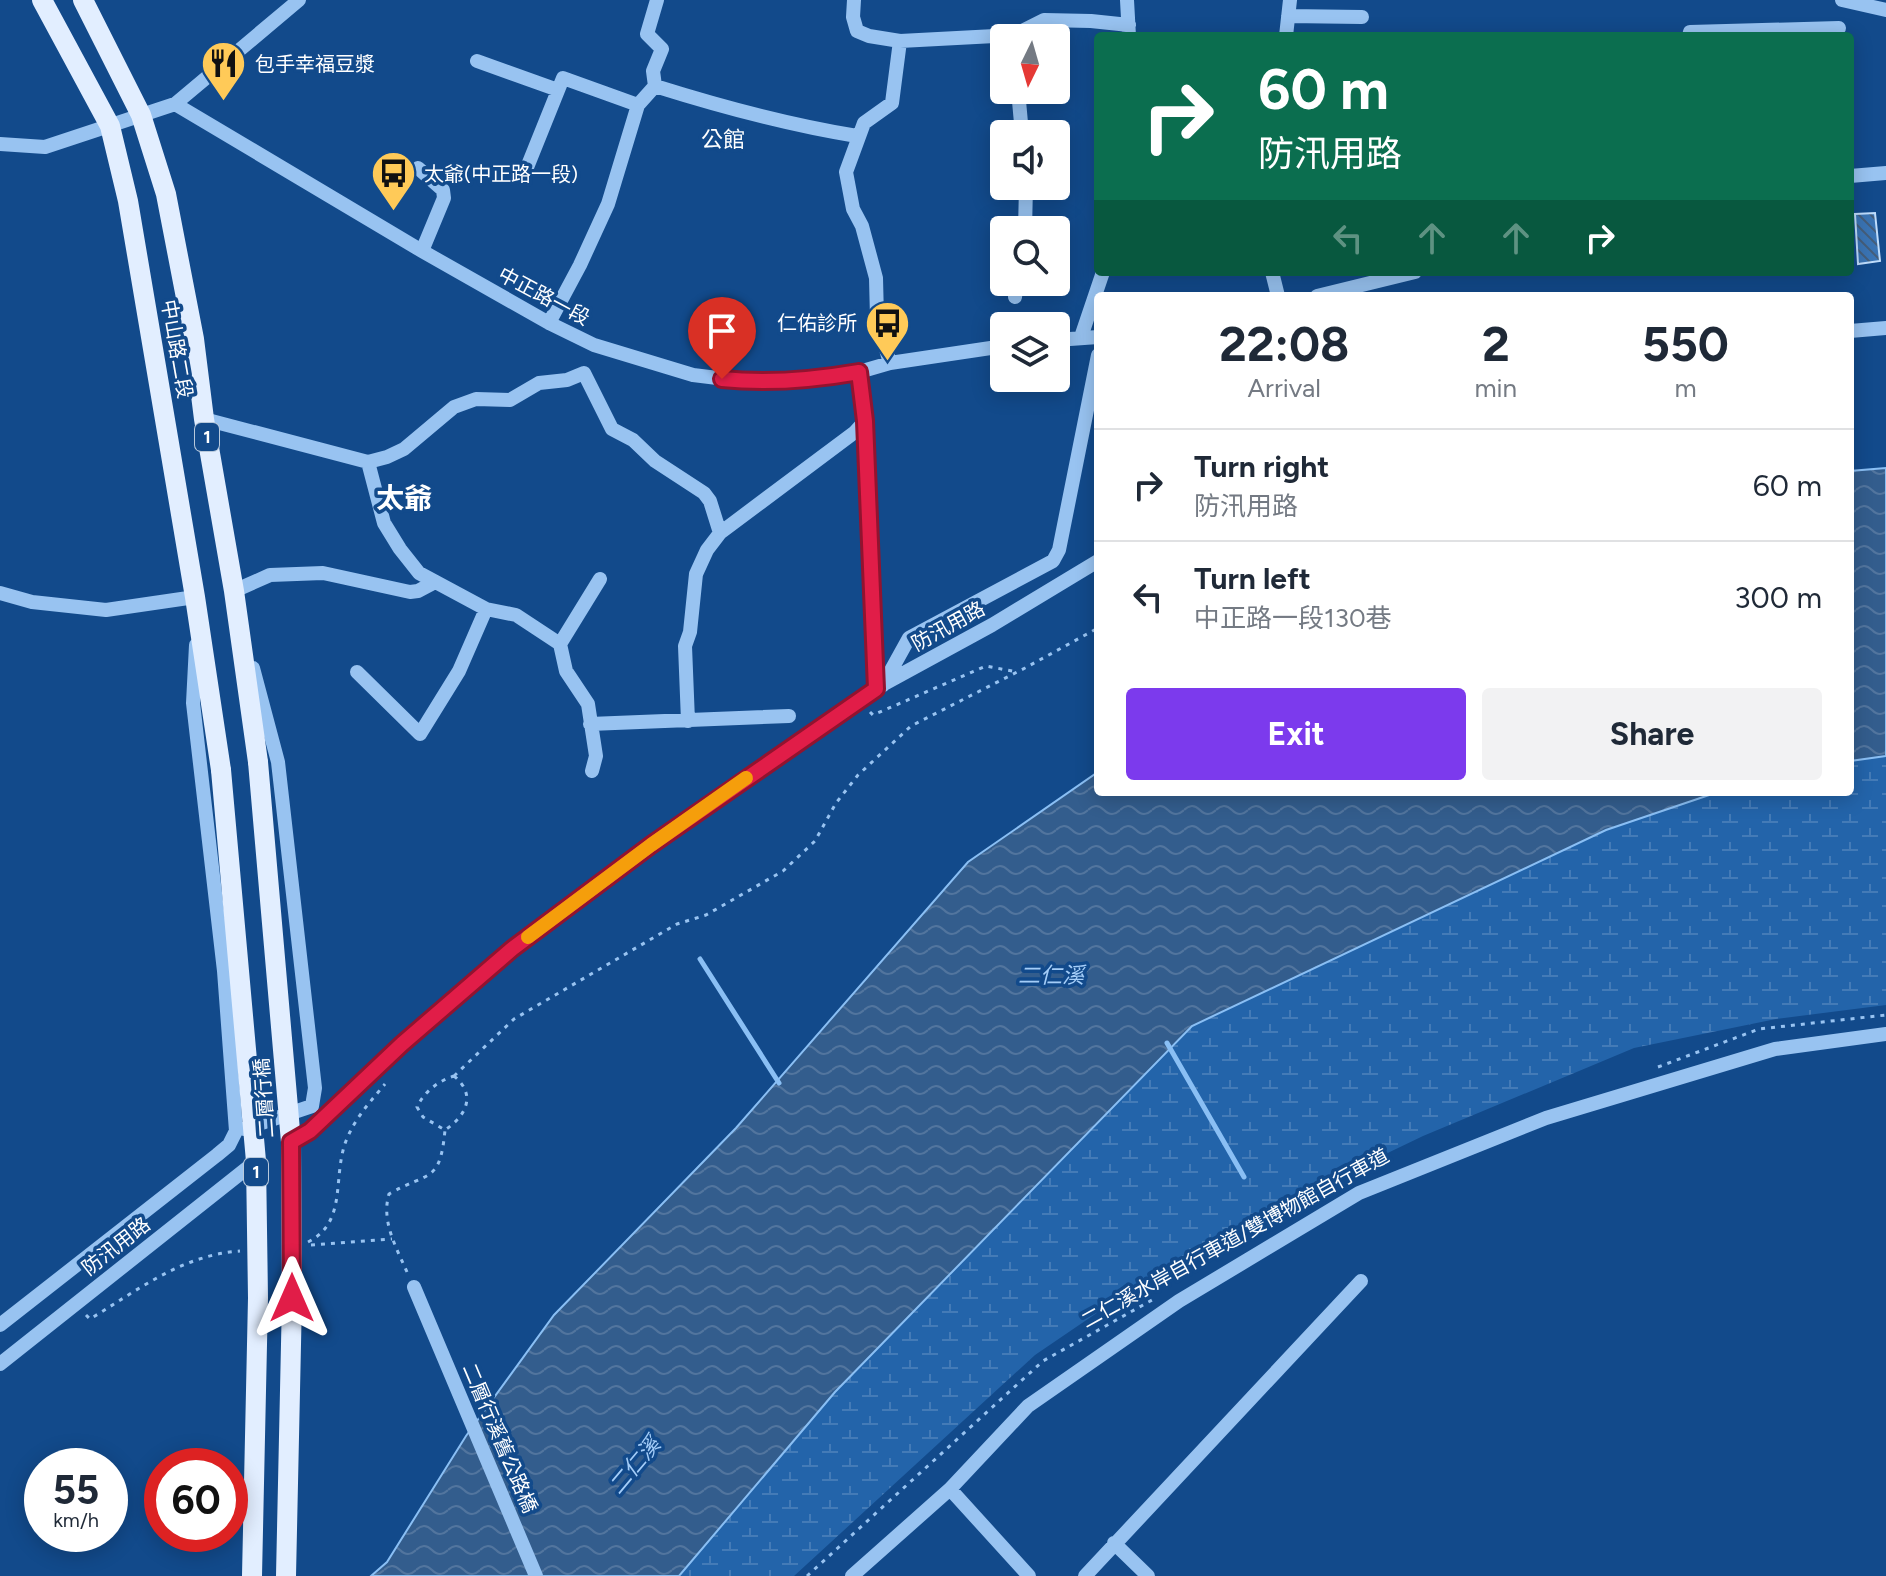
<!DOCTYPE html>
<html lang="en">
<head>
<meta charset="utf-8">
<style>
  :root { --surface:#fff; --page:#f2f2f3; --text:#1f2937; --muted:#747a83; --line:#e0e1e3; --accent:#7c3aed }
  body { margin:0; font-family:Figtree,"Noto Sans TC",sans-serif; background:var(--page); color:var(--text); height:100vh; display:flex; flex-direction:column; font-size:30px; white-space:nowrap }
  * { box-sizing:border-box; margin:0 }
  p { font-size:26px; color:var(--muted) }
  .icon { flex:none; width:44px; height:44px; fill:none; stroke:currentColor; stroke-width:2; stroke-linecap:round; stroke-linejoin:round }
  .map { position:relative; flex:1; overflow:hidden }
  .side { position:absolute; left:1094px; top:292px; width:760px; height:504px; display:flex; flex-direction:column; background:var(--surface); border-radius:8px; box-shadow:0 4px 20px #0003 }
  .side>* { flex:none }
  .banner { position:absolute; left:1094px; top:32px; width:760px; height:244px; border-radius:8px; box-shadow:0 4px 20px #0003; background:#0b6e4f; color:#fff; overflow:hidden }
  .needle { width:52px; rotate:185deg }
  .fabs { position:absolute; left:990px; top:24px; display:grid; gap:16px }
  .fabs a { display:grid; place-items:center; width:80px; height:80px; border-radius:8px; background:var(--surface); box-shadow:0 4px 20px #0003; font-size:40px }
  .speed { position:absolute; left:24px; top:1448px; display:flex; gap:16px; font-size:40px; font-weight:700; text-align:center }
  .speed>* { display:grid; place-content:center; width:104px; height:104px; border-radius:50%; background:var(--surface); box-shadow:0 4px 20px #0003; line-height:1 }
  .speed small { font-size:20px; font-weight:400 }
  .speed .limit { border:12px solid #d22; background:#fff; color:#111 }
  .pin { position:absolute; display:grid; place-items:center; width:68px; height:68px; color:#fff; margin:-82px -34px; border-radius:50% 50% 50% 0; rotate:-45deg; box-shadow:0 0 8px #0007 }
  .pin .icon { rotate:45deg }
  .me { position:absolute; width:88px; margin:-44px; rotate:0deg; stroke-linejoin:round; filter:drop-shadow(0 0 6px #0008) }
  .turn { display:flex; align-items:center; gap:28px; height:168px; padding:0 32px; font-size:36px }
  .turn .icon { width:104px; height:104px; stroke-width:2.5 }
  .turn b { display:block; font-size:56px; line-height:68px }
  .lanes { display:flex; align-items:center; height:76px; padding:0 32px; background:#0003; justify-content:center; gap:40px; direction:ltr }
  .lanes .off { opacity:.35 }
  .eta { display:flex; justify-content:space-evenly; align-items:center; height:136px; text-align:center }
  .eta b { font-size:48px; font-weight:700; line-height:56px }
  .cta { display:flex; gap:16px; margin-top:auto; padding:16px 32px }
  .cta a { flex:1; height:92px; border-radius:8px; background:var(--accent); color:#fff; font-size:32px; font-weight:700; line-height:92px; text-align:center }
  .cta a+a { background:var(--page); color:var(--text) }
  ul { padding:0; list-style:none }
  li { display:flex; align-items:center; gap:24px; height:112px; padding:0 32px; border-top:2px solid var(--line) }
  li div { flex:1 }
  li b { display:block; font-size:30px }
  li em { font-style:normal }
  .map>svg:first-child { display:block }
  .wetland { fill:url(#wetland-marsh) }
  .water { fill:url(#water-waves); stroke:#8abff4; stroke-width:2 }
  .lines { fill:none; stroke-linecap:round; stroke-linejoin:round }
  .stream { stroke:#8abff4; stroke-width:5 }
  .building { fill:url(#building-back-hatch); stroke:#bfddfc; stroke-width:2 }
  .path { stroke:#98c3f1; stroke-width:3; stroke-dasharray:4 6; stroke-linecap:butt }
  .minor { stroke:#98c3f1; stroke-width:14 }
  .major { stroke:#e2eeff; stroke-width:20 }
  .major-bridge { stroke:#e2eeff; stroke-width:20 }
  .route-casing { stroke:#92132f; stroke-width:20 }
  .route { stroke:#e11d48; stroke-width:14 }
  .slow { stroke:#f59e0b; stroke-width:14 }
  .labels { text-anchor:middle; stroke-width:7; stroke-linejoin:round; paint-order:stroke }
  .shield { fill:#124a8b; stroke:#b8c9dc; stroke-width:2 }
  .shield-label { font-size:18px; font-weight:bold; fill:#fff }
  .poi-label { font-size:20px; fill:#fff; stroke:#124a8b; text-anchor:start }
  .street-label { font-size:20px; fill:#fff; stroke:#124a8b }
  .neighbourhood-label { font-size:22px; fill:#fff; stroke:#124a8b }
  .water-label { font-size:22px; font-style:italic; fill:#a4cdf8; stroke:#124a8b }
  .district-label { font-size:28px; font-weight:bold; fill:#fff; stroke:#124a8b }
</style>
</head>
<body>
<div class="map">
<svg width="1886" height="1576" viewBox="0 0 1886 1576">
  <defs>
    <pattern id="wetland-marsh" width="20" height="14" patternUnits="userSpaceOnUse" patternTransform="scale(2)"><rect width="20" height="14" fill="#2364aa"/><path d="M1 5h8M5 5V1M11 12h8M15 12V8" fill="none" stroke="#447bb7"/></pattern>
    <pattern id="water-waves" width="16" height="10" patternUnits="userSpaceOnUse" patternTransform="scale(2)"><rect width="16" height="10" fill="#335d8d"/><path d="M0 5q4-4 8 0t8 0" fill="none" stroke="#52759e"/></pattern>
    <pattern id="building-back-hatch" width="6" height="6" patternUnits="userSpaceOnUse" patternTransform="scale(2)"><rect width="6" height="6" fill="#3a74b4"/><path d="M-1 5l2 2M0 0l6 6M5-1l2 2" fill="none" stroke="#445e7b"/></pattern>
  </defs>
  <rect width="100%" height="100%" fill="#124a8b"/>
  <!-- wetland -->
  <path class="wetland" d="M1886,756V1005L1776,1019L1634,1048L1423,1136L1238,1225L1107,1306L1035,1355L794,1576H679L835,1392L1192,1026L1606,830L1718,792H1850V761Z"/>
  <!-- water -->
  <path class="water" d="M1886,468V756L1850,761V471Z
    M1098,772V792H1718L1606,830L1192,1026L835,1392L679,1576H371L387,1562L466,1436L554,1315L736,1128L968,862Z"/>
  <g class="lines">
    <!-- stream -->
    <path class="stream" d="M700,959L779,1083
      M1167,1043L1244,1177"/>
  </g>
  <!-- building -->
  <path class="building" d="M1875,213L1880,261L1858,264L1855,214Z"/>
  <g class="lines">
    <!-- path -->
    <path class="path" d="M870,712L873,715L986,666L1017,672
      M1658,1067L1759,1029L1886,1015
      M454,1076L514,1019L677,924L706,915L783,871L815,841L836,803L858,775L911,726L1025,668L1098,628
      M454,1076C477,1095 466,1116 445,1130L423,1117L417,1107C424,1092 438,1081 454,1076Z
      M308,1242C348,1222 332,1177 346,1141C355,1118 370,1102 385,1084
      M311,1245L392,1239
      M407,1272C396,1247 381,1221 389,1194C429,1171 440,1184 445,1130
      M86,1315L90,1319C138,1290 182,1255 240,1251
      M807,1576L1043,1361L1152,1300"/>
    <!-- minor -->
    <path class="minor" d="M854,0L853,17L857,31L869,36L900,41L892,103L864,123L846,172L853,209L862,226L876,278L877,318L890,363
      M1127,0L1129,36
      M1842,0L1886,10
      M1288,16L1362,17
      M1286,36L1290,0
      M1689,36L1690,32L1839,28
      M900,41L1014,35L1044,20L1091,21L1129,25
      M477,61L558,90
      M655,86C722,107 788,125 857,136
      M1018,90L1022,134
      M175,104L299,0
      M0,144L45,147L175,104L422,251L549,323L594,345L693,375L750,382L815,380L859,372L890,363L1004,346
      M418,168L443,190L444,198L422,251
      M526,170L563,78L638,105
      M1850,176L1886,173
      M1025,230L1026,186
      M1272,272L1278,296
      M1317,296L1415,272
      M1015,297L1017,282
      M549,323L580,265L608,204L638,105L655,86L653,71L662,49L647,34L657,0
      M1850,331L1886,328
      M1081,337L1103,272
      M1056,340L1098,337
      M204,419L368,462L387,457L404,449L454,407L476,399L510,400L539,383L567,380L584,373L612,429L633,440L655,461L704,493L710,501L720,533
      M865,421L876,689
      M368,462L384,523L400,549L419,573L486,609L516,615L560,644L566,671L588,704L596,756L592,771
      M234,591L270,575L323,573L410,592L418,591L435,582
      M0,593L32,602L106,610L195,597
      M560,644L600,579
      M357,672L420,734L459,671L486,609
      M883,685L909,638L1053,561L1059,550L1098,355
      M688,721L685,646L690,632L696,574L707,550L720,533L855,432L865,421L859,372
      M590,724L789,716
      M244,1129L312,1106L315,1088L278,762L253,668
      M291,1142L310,1131L402,1044L512,949L651,845L882,685L992,625L1098,561
      M414,1287L536,1576
      M0,1325L217,1155L229,1145L236,1131L224,971L193,703L196,645
      M0,1364L256,1161
      M950,1489L1029,1576
      M1114,1543L1148,1576
      M852,1576L950,1489L1028,1406L1179,1301L1359,1193L1546,1118L1775,1049L1886,1034
      M1085,1576L1361,1281"/>
    <!-- major -->
    <path class="major" d="M42,0L110,126L128,201L195,597L221,770
      M83,0L141,115L166,194L194,339L204,419L234,591L258,762"/>
    <!-- major-bridge -->
    <path class="major-bridge" d="M258,762L291,1142L292,1298L286,1576
      M221,770L256,1161L258,1298L252,1576"/>
  </g>
  <g class="lines">
    <defs>
      <path id="route" d="M292,1298L291,1142L310,1131L402,1044L512,949L651,845L876,689L865,421L859,372C813,380 768,384 722,379"/>
    </defs>
    <!-- route casing -->
    <use href="#route" class="route-casing"/>
    <!-- route -->
    <use href="#route" class="route"/>
    <!-- slow -->
    <path class="slow" d="M528,937L651,845L746,778"/>
  </g>
  <!-- icons -->
  <defs>
    <symbol id="restaurant-pin" viewBox="-11 -11 22 30"><path d="M0 17L-7.5 6A9.5 9.5 0 1 1 7.5 6Z" fill="#ffca58" stroke="#124a8b"/><path d="M-5-6h1v4h1v-4h1v4h1v-4h1v5L-1.5 .5V6h-2V.5L-5-1ZM5-6V6H3V1.5H1.5Q1.5-4 5-6Z" fill="#111"/></symbol>
    <symbol id="bus-pin" viewBox="-11 -11 22 30"><path d="M0 17L-7.5 6A9.5 9.5 0 1 1 7.5 6Z" fill="#ffca58" stroke="#124a8b"/><path d="M-5-6H5V4H4V6H2V4H-2V6H-4V4H-5ZM-3.5-4V0h7V-4ZM-3.5 1.2v1.5H-2V1.2ZM2 1.2v1.5H3.5V1.2Z" fill="#111"/></symbol>
  </defs>
  <g fill-rule="evenodd">
    <use href="#restaurant-pin" x="198" y="38" width="51" height="69"/>
    <use href="#bus-pin" x="368" y="148" width="51" height="69"/>
    <use href="#bus-pin" x="862" y="298" width="51" height="69"/>
  </g>
  <g class="labels">
    <!-- shield labels -->
    <g class="shield">
      <rect x="195" y="423" width="24" height="28" rx="6"/>
      <rect x="244" y="1158" width="24" height="28" rx="6"/>
    </g>
    <g class="shield-label">
      <text x="207" y="443">1</text>
      <text x="256" y="1178">1</text>
    </g>
    <!-- poi labels -->
    <g class="poi-label">
      <text x="255" y="71">包手幸福豆漿</text>
      <text x="424" y="181">太爺(中正路一段)</text>
      <text x="857" y="330" text-anchor="end">仁佑診所</text>
    </g>
    <!-- street labels -->
    <g class="street-label">
      <text transform="translate(544 296) rotate(28)" y="7">中正路一段</text>
      <text transform="translate(177 349) rotate(80)" y="7">中山路二段</text>
      <text transform="translate(948 626) rotate(-29)" y="7">防汛用路</text>
      <text transform="translate(264 1098) rotate(-94)" y="7">二層行橋</text>
      <text transform="translate(1235 1238) rotate(-29)" y="7">二仁溪水岸自行車道/雙博物館自行車道</text>
      <text transform="translate(116 1246) rotate(-38)" y="7">防汛用路</text>
      <text transform="translate(500 1438) rotate(67)" y="7">二層行溪舊公路橋</text>
    </g>
    <!-- neighbourhood labels -->
    <g class="neighbourhood-label">
      <text x="723" y="147">公館</text>
    </g>
    <!-- water labels -->
    <g class="water-label">
      <text x="1051" y="983">二仁溪</text>
      <text transform="translate(634 1465) rotate(-50)" y="8">二仁溪</text>
    </g>
    <!-- district labels -->
    <g class="district-label">
      <text x="404" y="508">太爺</text>
    </g>
  </g>
</svg>
<div class="fabs">
<a><svg class="needle" viewBox="-14 -14 28 28"><path d="M0-13l5 13h-10z" fill="#e53935"/><path d="M0 13l5-13h-10z" fill="#747a83"/></svg></a>
<a><svg class="icon" aria-label="sound" viewBox="0 0 24 24"><path d="M4 9h4l5-4v14l-5-4H4zM17 9q2 3 0 6"/></svg></a>
<a><svg class="icon" aria-label="search" viewBox="0 0 24 24"><circle cx="10" cy="10" r="6"/><path d="M15 15l6 6"/></svg></a>
<a><svg class="icon" aria-label="layers" viewBox="0 0 24 24"><path d="M12 4l9 5-9 5-9-5zM3 14l9 5 9-5"/></svg></a>
</div>
<div class="speed"><div>55<small>km/h</small></div><div class="limit">60</div></div>
<div class="pin" style="left:722px;top:379px;background:#d93025"><svg class="icon" aria-label="arrive" viewBox="0 0 24 24"><path d="M6 21V4h12l-3 4 3 4H6"/></svg></div>
<svg class="me" style="left:292px;top:1298px" viewBox="-20 -20 40 40"><path d="M0-17L14 15 0 8-14 15z" fill="#e11d48" stroke="#fff" stroke-width="4"/></svg>
<div class="banner">
<div class="turn"><svg class="icon" aria-label="right" viewBox="0 0 24 24"><path d="M7 20v-9h11M14 6l5 5-5 5"/></svg><div><b>60 m</b>防汛用路</div></div>
<div class="lanes"><svg class="icon off" aria-label="left" viewBox="0 0 24 24"><path d="M17 20v-9H6M10 6l-5 5 5 5"/></svg><svg class="icon off" aria-label="ahead" viewBox="0 0 24 24"><path d="M12 20V5M6 11l6-6 6 6"/></svg><svg class="icon off" aria-label="ahead" viewBox="0 0 24 24"><path d="M12 20V5M6 11l6-6 6 6"/></svg><svg class="icon" aria-label="right" viewBox="0 0 24 24"><path d="M7 20v-9h11M14 6l5 5-5 5"/></svg></div>
</div>
<section class="side">
<div class="eta">
<div><b>22:08</b><p>Arrival</p></div>
<div><b>2</b><p>min</p></div>
<div><b>550</b><p>m</p></div>
</div>
<ul>
<li><svg class="icon" aria-label="right" viewBox="0 0 24 24"><path d="M7 20v-9h11M14 6l5 5-5 5"/></svg><div><b>Turn right</b><p>防汛用路</p></div><em>60 m</em></li>
<li><svg class="icon" aria-label="left" viewBox="0 0 24 24"><path d="M17 20v-9H6M10 6l-5 5 5 5"/></svg><div><b>Turn left</b><p>中正路一段130巷</p></div><em>300 m</em></li>
</ul>
<div class="cta"><a>Exit</a><a>Share</a></div>
</section>
</div>
</body>
</html>
